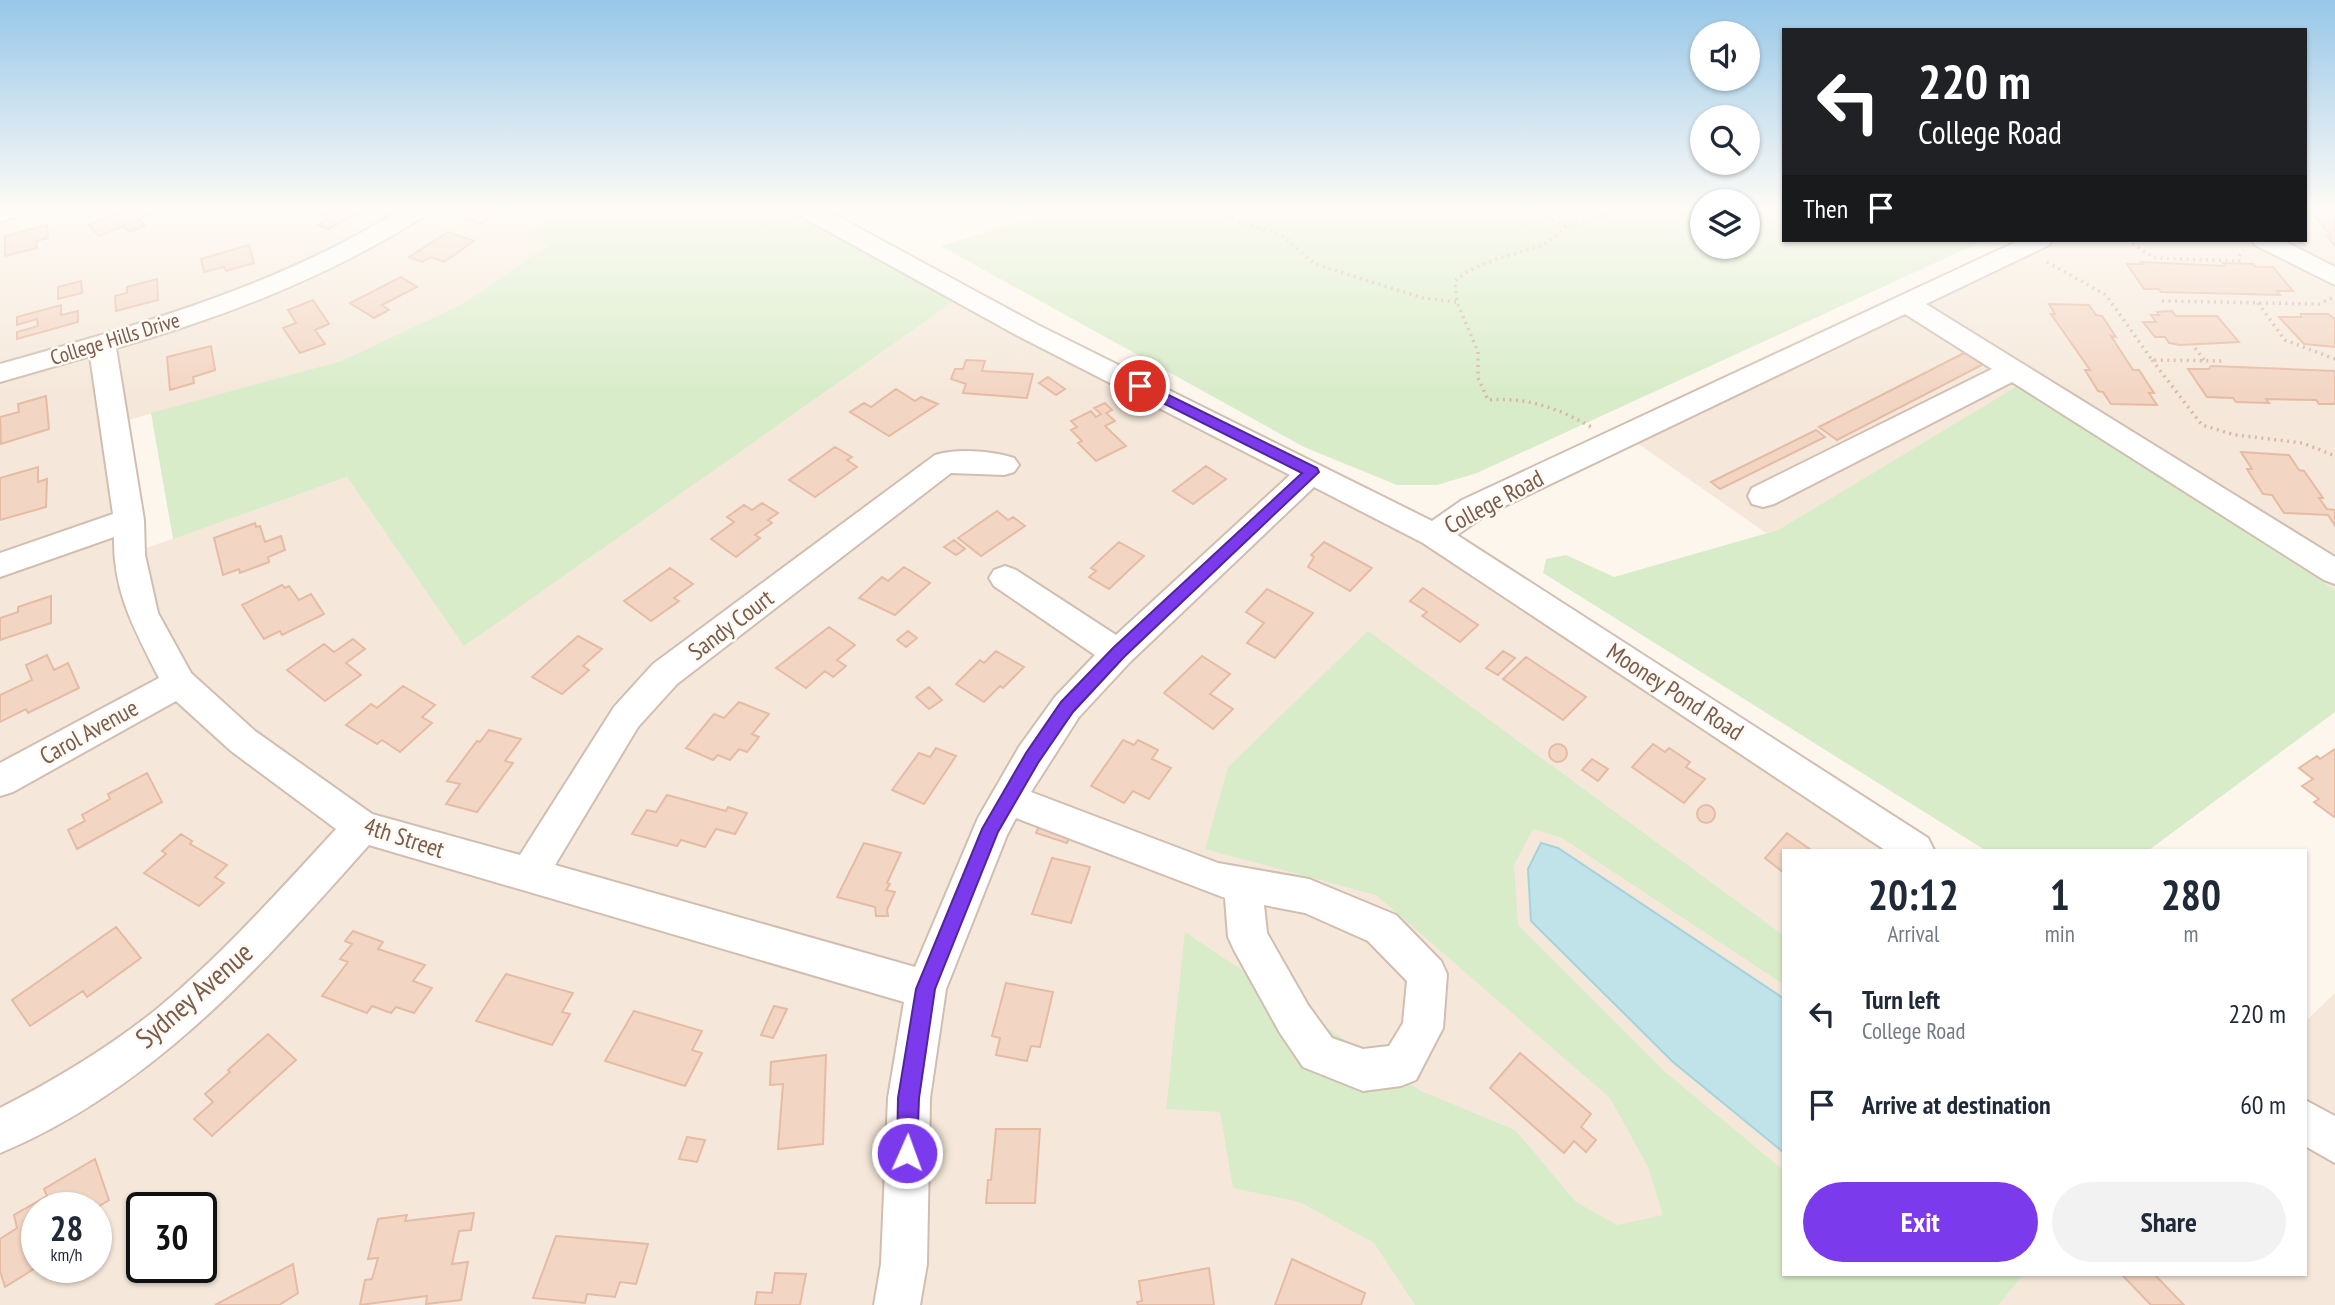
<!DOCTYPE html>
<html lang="en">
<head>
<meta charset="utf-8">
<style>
  :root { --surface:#fff; --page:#f2f2f3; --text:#1f2937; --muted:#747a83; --accent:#7c3aed }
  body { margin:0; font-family:"PT Sans Narrow",sans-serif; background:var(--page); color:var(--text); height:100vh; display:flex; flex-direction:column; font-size:26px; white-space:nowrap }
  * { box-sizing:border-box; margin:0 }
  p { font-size:23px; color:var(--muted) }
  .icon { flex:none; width:38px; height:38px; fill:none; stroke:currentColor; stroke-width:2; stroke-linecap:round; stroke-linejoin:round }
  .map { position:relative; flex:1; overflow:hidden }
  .drawer { position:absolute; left:1782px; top:849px; width:525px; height:427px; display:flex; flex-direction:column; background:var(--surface); border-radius:0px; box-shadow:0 2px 5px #0004 }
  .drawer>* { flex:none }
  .hud { position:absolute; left:1782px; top:28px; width:525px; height:214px; border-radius:0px; box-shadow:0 2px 5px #0004; background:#202124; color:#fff; overflow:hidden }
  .fabs { position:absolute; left:1690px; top:21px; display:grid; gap:14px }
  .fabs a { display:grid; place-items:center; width:70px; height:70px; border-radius:50%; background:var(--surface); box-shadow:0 2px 5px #0004; font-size:35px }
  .speed { position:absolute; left:21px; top:1192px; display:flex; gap:14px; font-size:35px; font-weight:700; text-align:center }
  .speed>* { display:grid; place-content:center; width:91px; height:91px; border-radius:50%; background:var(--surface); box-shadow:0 2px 5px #0004; line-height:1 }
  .speed small { font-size:18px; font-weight:400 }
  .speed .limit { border:4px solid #111; border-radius:10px; background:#fff; color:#111 }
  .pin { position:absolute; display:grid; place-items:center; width:60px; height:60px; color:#fff; margin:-30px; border:4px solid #fff; border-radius:50%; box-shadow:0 2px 7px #0007 }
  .me { position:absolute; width:77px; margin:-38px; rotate:2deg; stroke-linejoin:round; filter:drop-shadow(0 0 5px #0008) }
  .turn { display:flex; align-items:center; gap:24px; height:147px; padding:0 21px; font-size:32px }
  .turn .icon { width:91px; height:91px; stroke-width:2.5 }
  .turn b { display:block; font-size:49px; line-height:60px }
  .then { display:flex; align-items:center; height:66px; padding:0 21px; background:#0003; gap:14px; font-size:26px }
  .eta { display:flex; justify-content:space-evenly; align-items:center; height:119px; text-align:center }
  .eta b { font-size:42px; font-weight:700; line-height:49px }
  .cta { display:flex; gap:14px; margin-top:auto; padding:14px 21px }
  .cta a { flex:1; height:80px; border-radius:42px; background:var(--accent); color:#fff; font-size:28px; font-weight:700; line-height:80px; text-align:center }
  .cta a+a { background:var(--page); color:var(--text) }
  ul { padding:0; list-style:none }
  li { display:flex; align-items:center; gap:21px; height:91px; padding:0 21px }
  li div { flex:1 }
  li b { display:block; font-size:26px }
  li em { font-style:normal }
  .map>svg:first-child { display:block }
  .residential { fill:#f5e8da; fill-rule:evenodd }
  .green { fill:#d8ecc9 }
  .water { fill:#bfe3e8; stroke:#a5d3da; stroke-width:2 }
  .building { fill:#f3d5c3; stroke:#e6bba3; stroke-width:2 }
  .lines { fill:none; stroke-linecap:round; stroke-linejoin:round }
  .minor-casing { stroke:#d1beb0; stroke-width:4 }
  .path { stroke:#d9b8a5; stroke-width:3.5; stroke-dasharray:2 4.5; stroke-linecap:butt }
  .minor { fill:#fff; fill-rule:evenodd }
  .route { fill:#7c3aed; stroke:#51269a; stroke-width:2 }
  .labels { text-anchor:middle; stroke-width:5; stroke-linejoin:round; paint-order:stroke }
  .far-street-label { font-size:21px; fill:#7a5c4d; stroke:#fffaf3 }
  .street-label { font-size:24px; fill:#7a5c4d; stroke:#fffaf3 }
  .near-street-label { font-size:28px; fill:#7a5c4d; stroke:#fffaf3 }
</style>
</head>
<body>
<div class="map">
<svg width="2335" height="1305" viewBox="0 0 2335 1305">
  <rect width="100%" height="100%" fill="#fdf6ec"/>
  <!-- residential -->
  <path class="residential" d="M0,210H559L526,234L549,245L464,303L341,361L114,424L129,554L347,477L464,645L963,295L1312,472L1861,813L1915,850H1783V1274H2305V1022L2335,993V1305H0ZM37,1208H96V1267H37ZM142,1208H201V1267H142Z
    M2305,210H2335V590L2017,386L1778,530L1766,533L1627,436L2040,240H2305Z"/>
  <!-- green -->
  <path class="green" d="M559,210H790L953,302L464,646L347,477L173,539L151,413L341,361L464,303L549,245L526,234Z
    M1056,210H1703V247H1748V210H1783V240H1985L1477,473L1437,485H1397L1304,447L941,246Z
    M2017,386L2335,590V712L2149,850H1985L1543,573L1546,559L1566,555L1614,577L1778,530Z
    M1368,631L1783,935V984L1562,838L1533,829L1514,865L1518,925L1664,1071L1783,1170V1274H2024L1998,1305H1415L1374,1243L1300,1202L1233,1188L1220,1112L1166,1109L1185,932L1421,1091L1515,1130L1576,1202L1617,1225L1663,1215L1648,1167L1610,1098L1376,895L1205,849L1228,767Z"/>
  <!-- water -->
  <path class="water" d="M1541,843L1558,848L1783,998V1152L1673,1062L1531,921L1528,869Z"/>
  <!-- building -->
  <path class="building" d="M126,210H147L151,214L139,219L145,225L130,232L123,226L99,236L88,225Z
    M324,210H361L363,211L328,229L318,225L329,218L319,213Z
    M471,210H499L480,224L461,217Z
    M2310,210H2335V246L2327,236H2331Z
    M47,225L48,238L36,241L37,248L5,256V236Z
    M448,232L474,241L444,262L431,257L422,262L409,257Z
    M249,245L254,263L226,271L224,267L204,272L201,259Z
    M2141,262L2225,266L2223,263L2253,264L2256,267H2273L2293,291H2277L2280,295L2161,292L2159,289H2144L2127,264H2143Z
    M401,277L417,287L382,305L389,310L374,318L350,303Z
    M157,279L158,300L116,311L115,296L127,293V287Z
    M81,281L82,293L58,299V287Z
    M313,300L329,324L315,330L325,344L300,353L283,328L296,323L288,310Z
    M2049,304L2089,305L2096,315L2102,316L2116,337L2111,336L2133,370H2139L2154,393H2149L2157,405L2111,404L2103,392L2098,391L2085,370H2090L2051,314H2055Z
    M61,305V315L78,311V322L17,339V332L38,326L37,319L17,325V317Z
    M2172,311L2176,316H2217L2239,342L2180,345L2169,343L2165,337H2155L2143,322H2156L2151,315H2159L2157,312Z
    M2301,314H2328L2335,319V347L2304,344L2279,317H2301Z
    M211,346L215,370L193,377L194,383L170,390L167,357Z
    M1966,352L1984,364L1837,440L1819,427Z
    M966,360L985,361L982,371L1033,374L1027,398L963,393L966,384L951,379L955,369H963Z
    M2211,366L2335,371V404H2319L2316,400L2266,399L2269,403L2236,402L2233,398L2207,397L2188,369H2209Z
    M1048,377L1065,389L1056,395L1039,383Z
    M896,389L915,401L921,397L938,404L889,436L850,412L864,403L871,407Z
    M46,396L49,429L1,444L0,417L19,412L18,404Z
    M1105,403L1112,410L1106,413L1115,421L1105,426L1126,446L1096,461L1078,443L1082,441L1071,430L1077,427L1071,421L1091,411L1096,417L1101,414L1094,408Z
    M1816,430L1825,437L1720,489L1711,482Z
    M835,447L852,457L847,460L857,467L815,497L789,480Z
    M2241,452L2289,455L2299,470L2304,471L2323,498H2319L2327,509L2335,510V526L2328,515L2284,513L2272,495L2263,494L2247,469H2252Z
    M1206,466L1226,479L1193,504L1173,491Z
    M38,467V482L47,479L46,507L0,520V478Z
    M762,503L778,513L768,520L772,523L755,535L760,538L736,557L711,539L734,522L727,517L744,505L752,510Z
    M997,511L1008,520L1013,517L1025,526L981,556L958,538Z
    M255,523L256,527L260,526L265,542L281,536L285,550L268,557L269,562L240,573L239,569L223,575L214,538Z
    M954,540L965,549L956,555L944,547Z
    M1119,542L1144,556L1109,589L1089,577L1096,571L1091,568Z
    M1324,542L1372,568L1350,591L1308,567L1314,557L1311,555Z
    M904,567L930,583L895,615L859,598L882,577L888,581Z
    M670,568L693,584L674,598L679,601L651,621L624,601Z
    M282,585L285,588L289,586L299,600L311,594L324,614L282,635L280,631L264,639L242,605Z
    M1423,588L1478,625L1460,642L1422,616L1427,612L1410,601Z
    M1267,589L1313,613L1275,658L1247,643L1264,623L1246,612Z
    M51,596V623L0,640V618L18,612V607Z
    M829,627L855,645L837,660L846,666L833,677L825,671L806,688L776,668Z
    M908,631L917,638L906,647L897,640Z
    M578,636L602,649L583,666L589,670L562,694L532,677Z
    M353,639L365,649L346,663L361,675L325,701L287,670L324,644L334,652Z
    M996,651L1024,667L1003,688L1000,686L984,702L956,684L980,660L984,663Z
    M1503,651L1515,658L1498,675L1486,668Z
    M47,655L54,670L68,663L79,688L28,713L26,709L0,722V695L32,680L26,665Z
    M1202,656L1230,674L1210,694L1233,709L1213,729L1164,693Z
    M1526,657L1586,697L1563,720L1503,679Z
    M403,686L435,705L422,717L432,723L400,752L382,740L377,744L346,725L371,704L377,708Z
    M929,687L942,700L929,709L916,697Z
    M739,702L769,714L752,734L759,737L747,752L739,749L730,760L718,755L713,760L686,748L714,714L724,718Z
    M489,730L521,739L505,761L513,763L477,812L446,804L460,784L447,781L477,741L480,742Z
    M1123,740L1134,745L1138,740L1158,750L1152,759L1171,768L1149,799L1133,791L1124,803L1091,786Z
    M1653,744L1665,752L1669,748L1690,762L1686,767L1705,779L1684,803L1632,767Z
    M1549 753a9 9 0 1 1 18 0a9 9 0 1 1-18 0Z
    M936,748L956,756L924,804L892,790L919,753L930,757Z
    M2335,749V816L2334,817L2314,802L2319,799L2302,786L2313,779L2299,768L2317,756L2320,759Z
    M1592,759L1608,769L1598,781L1582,770Z
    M147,773L162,802L77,849L68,830L85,821L82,815L110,799L108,794Z
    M667,795L726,811L728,807L747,813L735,834L716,829L705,847L681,840L677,846L632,834L647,810L656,812Z
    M1697 814a9 9 0 1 1 18 0a9 9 0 1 1-18 0Z
    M1039,826L1070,836L1067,843L1036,833Z
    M1787,833L1811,850H1783V872L1765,858Z
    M181,834L192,841L190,844L227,865L215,877L224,883L199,906L144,873L166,854L162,851Z
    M864,843L901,853L887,883L890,884L886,890L895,892L887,910L888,916H876L875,907L837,897Z
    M1052,858L1090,867L1071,923L1032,914Z
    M116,927L141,958L87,997L83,991L30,1026L12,1000Z
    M353,931L383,942L378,949L425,965L413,981L432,988L414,1013L396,1007L391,1013L372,1006L367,1013L322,996L348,962L340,959L352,944L345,941Z
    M506,974L573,993L562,1012L570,1014L552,1045L476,1021Z
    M1006,983L1053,992L1040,1047L1031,1046L1027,1061L996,1055L1000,1038L992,1036Z
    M774,1006L787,1009L773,1038L761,1035Z
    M634,1011L702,1031L692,1050L702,1053L685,1086L605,1061Z
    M268,1034L296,1060L212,1136L194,1119L213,1102L205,1094L230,1072L228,1070Z
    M1520,1053L1591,1114L1581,1127L1596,1140L1586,1152L1574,1141L1564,1153L1490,1088Z
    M826,1055L823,1144L778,1149L783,1084L770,1085L771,1062Z
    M996,1129H1040L1035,1203H986L988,1180H991Z
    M687,1137L705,1140L697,1162L679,1159Z
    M95,1159L109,1200L96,1208H37V1267L5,1287L0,1271V1239L17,1228L14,1215L47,1196L44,1189Z
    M474,1213L471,1230L459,1231L452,1264L468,1262L461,1300L426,1304L427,1296L360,1305L365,1280L372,1279L378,1258L368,1259L378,1219L407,1215L405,1221Z
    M556,1236L648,1244L636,1284L620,1282L615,1297L587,1294L585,1303L533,1298Z
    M1292,1259L1365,1293L1361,1305H1275Z
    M293,1264L298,1293L279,1305H215Z
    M1209,1268L1214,1305H1138L1137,1302L1142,1301L1139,1281Z
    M775,1273L806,1274L800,1305H755L757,1292L772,1293Z
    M2125,1274H2154L2184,1305H2151L2123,1276Z"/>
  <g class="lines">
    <defs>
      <path id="minor" d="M0,210H25L22,215L0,222Z
        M400,210H429L426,215C330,276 225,317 116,348L144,520L145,555L158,613L191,673L255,731L372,814L520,855L614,707L653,664L935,455C957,448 992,451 1014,458L1019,465L1014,472L1004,475L951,473L677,684L638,727L555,865L915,967L978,818L1019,747L1055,697L1095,655L994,586L989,578L994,570L1005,566L1016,570L1116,635L1290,475L1020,337L799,215L796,210H826L1038,325L1432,521L1462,500L2020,240H2052L2049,245L1926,304L2335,557V584L2324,580L2012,382L1774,504L1763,507L1752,504L1748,496L1752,488L1992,369L1905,314L1484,516L1457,535L1928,838L1934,850H1885L1423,543L1314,487L1130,662L1079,717L1031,792L1218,863L1309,879L1396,915L1441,961L1447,974L1443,1028L1416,1080L1401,1086L1363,1091L1303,1067L1280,1033L1234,950L1228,937L1225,898L1016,818L1007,835L946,989L930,1098L927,1264L920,1305H874L881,1264L888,1098L904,1002L369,845C261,966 153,1089 0,1153V1108C55,1080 110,1047 158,1008C223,954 279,891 336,829L231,751L176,701L13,792L0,796V763L159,678C135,630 113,593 114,537L0,577V553L113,514L90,356L0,382V364C138,325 277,287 400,210ZM1264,905L1305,913L1368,941L1407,981L1403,1023L1389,1046L1363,1049L1332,1038L1308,1005L1267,933Z
        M2252,240H2282L2335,267V285L2255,245Z
        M2305,1100L2335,1116V1163L2305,1146Z"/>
    </defs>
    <!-- minor casing -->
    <use href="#minor" class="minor-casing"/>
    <!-- path -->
    <path class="path" d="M1208,210L1283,236L1315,264L1423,298L1457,302
      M1528,210L1567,227L1619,210
      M1567,227L1544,245L1496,259L1468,271L1455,281L1457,302L1478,352V378L1488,400C1528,397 1558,408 1593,428
      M2127,240L2154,258L2239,261L2238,257L2244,250
      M2047,262L2106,295L2152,360L2223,361
      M2162,301L2319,304L2334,297
      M2258,303L2285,340L2335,359
      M2195,348L2204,360
      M2152,360L2202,425L2235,435L2303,443L2335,456"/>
    <!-- minor -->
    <use href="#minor" class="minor"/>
  </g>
  <!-- sky -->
  <linearGradient id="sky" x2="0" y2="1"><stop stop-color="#97c7e8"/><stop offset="0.53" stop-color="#fefbf6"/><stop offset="1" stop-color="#fefbf6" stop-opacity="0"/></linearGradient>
  <rect width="2335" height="393" fill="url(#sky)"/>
  <!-- route -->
  <path class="route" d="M1140,381L1317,468L1319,472L1124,657L1073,712L1038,763L998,832L935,989L919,1098L917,1153L914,1161L907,1164L900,1161L897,1153L898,1098L916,989L982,829L1026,753L1061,702L1113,648L1302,473L1135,389L1133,386Z"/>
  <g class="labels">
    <!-- far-street labels -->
    <g class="far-street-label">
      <text transform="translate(115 339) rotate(-17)" y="7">College Hills Drive</text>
    </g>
    <!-- street labels -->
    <g class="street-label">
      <text transform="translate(1494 502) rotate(-28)" y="8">College Road</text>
      <text transform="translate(731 625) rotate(-37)" y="8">Sandy Court</text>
      <text transform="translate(1675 692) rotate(33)" y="8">Mooney Pond Road</text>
      <text transform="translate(89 732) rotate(-29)" y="8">Carol Avenue</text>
      <text transform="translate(404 838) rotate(18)" y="8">4th Street</text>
    </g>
    <!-- near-street labels -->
    <g class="near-street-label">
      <text transform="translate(194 995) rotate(-41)" y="10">Sydney Avenue</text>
    </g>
  </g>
</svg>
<div class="fabs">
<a><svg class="icon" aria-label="sound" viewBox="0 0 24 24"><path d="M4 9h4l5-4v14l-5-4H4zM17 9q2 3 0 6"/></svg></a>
<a><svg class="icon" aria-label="search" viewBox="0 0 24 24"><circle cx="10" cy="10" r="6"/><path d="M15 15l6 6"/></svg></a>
<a><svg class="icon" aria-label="layers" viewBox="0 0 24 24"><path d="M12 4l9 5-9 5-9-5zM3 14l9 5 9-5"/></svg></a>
</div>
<div class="speed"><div>28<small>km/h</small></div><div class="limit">30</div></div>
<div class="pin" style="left:1140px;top:386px;background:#d93025"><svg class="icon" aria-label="arrive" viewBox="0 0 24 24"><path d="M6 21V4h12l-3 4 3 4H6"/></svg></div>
<svg class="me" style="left:907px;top:1153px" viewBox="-20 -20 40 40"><circle r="17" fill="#7c3aed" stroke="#fff" stroke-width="3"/><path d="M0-11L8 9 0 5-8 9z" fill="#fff"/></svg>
<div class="hud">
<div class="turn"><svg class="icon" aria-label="left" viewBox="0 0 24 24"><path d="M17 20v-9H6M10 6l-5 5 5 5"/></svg><div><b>220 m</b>College Road</div></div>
<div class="then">Then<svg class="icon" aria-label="arrive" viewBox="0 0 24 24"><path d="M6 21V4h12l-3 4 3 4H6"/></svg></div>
</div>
<section class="drawer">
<div class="eta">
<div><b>20:12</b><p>Arrival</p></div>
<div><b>1</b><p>min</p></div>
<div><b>280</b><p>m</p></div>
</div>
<ul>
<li><svg class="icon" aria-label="left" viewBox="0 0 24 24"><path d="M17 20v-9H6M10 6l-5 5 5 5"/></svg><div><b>Turn left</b><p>College Road</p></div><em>220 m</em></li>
<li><svg class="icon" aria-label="arrive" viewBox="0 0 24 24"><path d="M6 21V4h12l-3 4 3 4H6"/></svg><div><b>Arrive at destination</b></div><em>60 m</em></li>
</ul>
<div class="cta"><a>Exit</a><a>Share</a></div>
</section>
</div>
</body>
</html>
